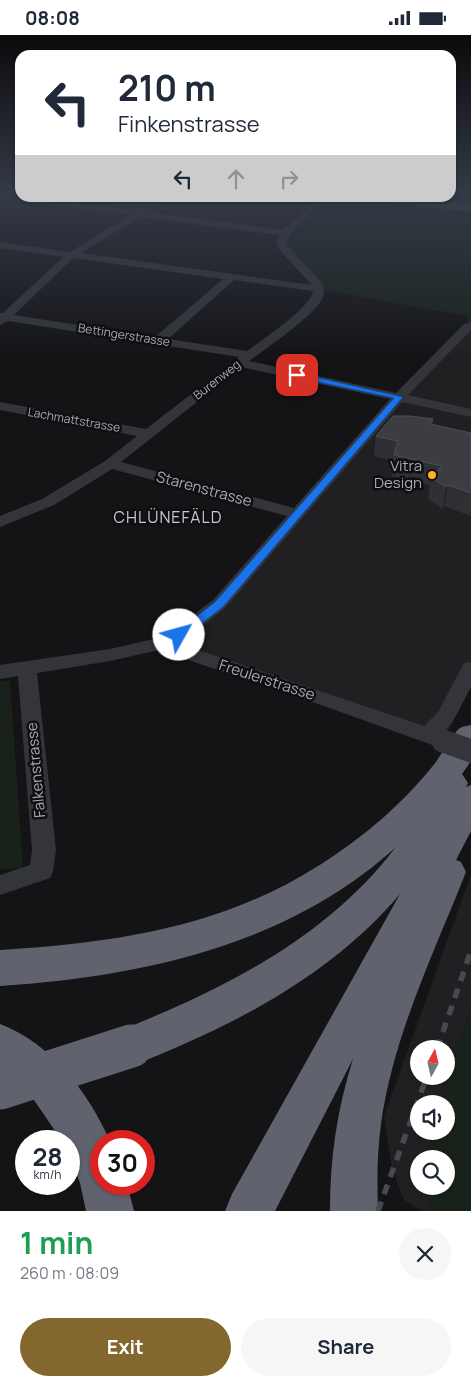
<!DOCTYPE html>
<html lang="en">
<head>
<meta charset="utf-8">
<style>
  :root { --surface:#fff; --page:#f6f6f7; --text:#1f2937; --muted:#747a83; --accent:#84672e }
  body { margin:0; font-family:Manrope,sans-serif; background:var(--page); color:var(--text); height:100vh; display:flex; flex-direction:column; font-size:19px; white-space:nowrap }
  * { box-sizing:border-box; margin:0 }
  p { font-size:16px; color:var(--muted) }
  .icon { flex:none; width:28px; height:28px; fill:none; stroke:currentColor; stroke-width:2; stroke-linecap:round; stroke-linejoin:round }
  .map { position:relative; height:1176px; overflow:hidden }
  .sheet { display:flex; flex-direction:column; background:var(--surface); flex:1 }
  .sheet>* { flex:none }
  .hud { position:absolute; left:15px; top:15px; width:441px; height:152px; border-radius:15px; box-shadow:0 1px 4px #0004; background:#fff; color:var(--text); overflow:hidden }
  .needle { width:32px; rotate:8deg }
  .buttons { position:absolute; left:410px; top:1005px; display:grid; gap:10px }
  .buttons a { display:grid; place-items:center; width:45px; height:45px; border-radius:50%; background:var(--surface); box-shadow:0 1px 4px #0004; font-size:25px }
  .speed { position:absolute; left:15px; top:1095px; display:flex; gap:10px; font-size:25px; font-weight:700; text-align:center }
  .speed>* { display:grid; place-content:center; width:65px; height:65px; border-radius:50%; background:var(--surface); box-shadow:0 1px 4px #0004; line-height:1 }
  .speed small { font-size:12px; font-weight:400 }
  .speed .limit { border:8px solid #d22; background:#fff; color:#111 }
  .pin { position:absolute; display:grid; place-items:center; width:42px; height:42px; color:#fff; margin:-21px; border-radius:10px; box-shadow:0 2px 8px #0006 }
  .me { position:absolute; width:55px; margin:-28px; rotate:52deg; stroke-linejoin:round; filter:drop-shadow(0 0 4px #0008) }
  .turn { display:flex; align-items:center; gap:18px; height:105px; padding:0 20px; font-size:22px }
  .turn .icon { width:65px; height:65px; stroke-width:2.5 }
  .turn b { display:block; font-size:35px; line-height:42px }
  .lanes { display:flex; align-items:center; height:48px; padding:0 20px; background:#0003; justify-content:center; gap:25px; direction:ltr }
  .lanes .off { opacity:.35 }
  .round { display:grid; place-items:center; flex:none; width:52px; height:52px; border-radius:26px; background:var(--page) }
  .overview { display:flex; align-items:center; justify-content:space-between; height:85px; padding:0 20px }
  h1 { font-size:30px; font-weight:700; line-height:38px; color:#1e9e55 }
  .action { display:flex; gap:10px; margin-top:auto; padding:10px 20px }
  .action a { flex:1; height:58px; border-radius:30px; background:var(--accent); color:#fff; font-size:20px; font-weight:700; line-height:58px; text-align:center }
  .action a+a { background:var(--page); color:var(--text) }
  .status { display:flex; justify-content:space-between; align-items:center; height:35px; padding:0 25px; background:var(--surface); direction:ltr }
  .status svg { height:14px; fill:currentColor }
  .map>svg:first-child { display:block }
  .built { fill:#202023; fill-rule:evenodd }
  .green { fill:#19211b }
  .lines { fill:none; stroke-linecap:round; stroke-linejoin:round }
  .minor { fill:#34353b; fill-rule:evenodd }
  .primary { fill:#50525a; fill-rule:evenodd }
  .motorway { fill:#60636d; fill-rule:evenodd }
  .rail { stroke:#474950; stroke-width:5.5; stroke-dasharray:10 8; stroke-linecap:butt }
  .minor-bridge { stroke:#34353b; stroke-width:23 }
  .motorway-bridge { stroke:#60636d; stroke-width:43 }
  .wall { fill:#303034 }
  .shaded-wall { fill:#1f1f22 }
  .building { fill:#3c3d42; stroke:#4c4e54 }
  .route { fill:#1a73e8; stroke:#114b97 }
  .poi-dot { fill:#ffb323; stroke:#0f0f11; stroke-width:2 }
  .labels { text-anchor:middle; stroke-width:5; stroke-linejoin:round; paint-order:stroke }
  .far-street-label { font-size:12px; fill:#a4aab7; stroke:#0f0f11 }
  .poi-label { font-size:15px; fill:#a4aab7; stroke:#0f0f11; text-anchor:end }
  .street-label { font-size:15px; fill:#a4aab7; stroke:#0f0f11 }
  .neighbourhood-label { font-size:16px; letter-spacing:1px; fill:#c5c9d3; stroke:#0f0f11 }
</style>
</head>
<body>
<div class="status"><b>08:08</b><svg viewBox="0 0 49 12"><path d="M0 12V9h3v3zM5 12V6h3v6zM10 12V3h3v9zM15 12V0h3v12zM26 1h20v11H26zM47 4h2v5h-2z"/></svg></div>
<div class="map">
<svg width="471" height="1176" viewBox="0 0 471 1176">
  <rect width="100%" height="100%" fill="#141416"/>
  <!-- built -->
  <path class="built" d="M54,162L156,163L152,165L154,166L133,176L48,165Z
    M466,281L471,282V651L443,706L160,609L219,569L468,291Z
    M471,839V972L438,1069H419V1096H431L429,1124H419V1151H427L429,1176H422L404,1165L392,1133L384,1082ZM419,1014H446V1041H419Z"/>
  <!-- green -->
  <path class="green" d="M322,163H366L471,175V282L319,254L286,217L285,200Z
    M10,645L23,833L0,834V646Z
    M471,972V1176H429L427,1151H446V1124H429L431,1096H446V1069H438Z"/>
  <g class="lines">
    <!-- minor -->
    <path class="minor" d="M0,159L137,176L159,162H170L147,177L284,195L317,162H326L290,199L286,209L322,248C324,252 325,257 323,262C318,278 264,315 249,326L396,358L464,289L471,288V295L408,360L471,374V382L402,367L225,573L186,604L177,608L424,691L438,677L464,628L471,627V652L453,686L443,698L451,701L454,706L451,711L443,714L435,711L324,671L159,615L110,626L37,638L56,815L53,836L50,843L0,860V840L30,830L32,815L18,641L0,644V630L110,614L154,604L172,596L213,565L287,481L112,434L54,470L0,492V481L42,464L105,426L137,401L0,375V367L146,394L239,322L8,286L0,290V278H3L63,222L0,213V207L70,217L130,180L0,164ZM140,182L280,200L276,209L283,219L312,250L81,218ZM73,223L223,244L155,302L14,280ZM234,245L313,256C312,272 260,306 247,316L168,304ZM241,332L390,364L294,473L121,427Z"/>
    <!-- primary -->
    <path class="primary" d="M373,162H415L471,169V177L379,166Z"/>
    <!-- motorway -->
    <path class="motorway" d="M471,690V726L462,739L468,748L466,752L471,750V796L456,825L461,827L466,837C434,918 393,1001 381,1089C377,1118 377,1147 378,1176H330C330,1122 337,1075 353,1024L275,1176H225L232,1159L400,859C330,942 231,992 131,1031L116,1025L110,1011L116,997C220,956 326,904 395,813C286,911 143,941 0,951V915C149,906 268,883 384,782C403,765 420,747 436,727C441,720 454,697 460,693C463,691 468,691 471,690Z
      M0,989C52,1009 88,1057 110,1106H101V1149H127L134,1176H86L80,1148L69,1119V1106H62L34,1065L0,1034Z"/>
    <!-- rail -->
    <path class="rail" d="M437,1014L471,916
      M378,1176L427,1041"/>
    <!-- minor-bridge -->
    <path class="minor-bridge" d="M443,706L471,716"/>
    <!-- motorway-bridge -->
    <path class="motorway-bridge" d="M0,1053L131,1011"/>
  </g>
  <!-- wall -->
  <path class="wall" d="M433,384V389L471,398V481L444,471L443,474L428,464L430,450L392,441L394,426L374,421L376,401Z"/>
  <!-- shaded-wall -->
  <path class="shaded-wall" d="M448,450L444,471L443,474L446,452Z"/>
  <!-- building -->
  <path class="building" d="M393,381H410L433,384L430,389L471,398V458L448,450L446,452L431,442L442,431L394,420L398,406L376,401Z"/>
  <!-- sky -->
  <linearGradient id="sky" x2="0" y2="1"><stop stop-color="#0b0b0c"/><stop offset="0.49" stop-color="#343a47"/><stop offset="1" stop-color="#343a47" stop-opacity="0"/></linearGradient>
  <rect width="471" height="323" fill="url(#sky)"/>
  <!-- route -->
  <path class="route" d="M297,338L403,362L223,572L183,603H175L173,600L175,598L215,567L394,363L294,342V339Z"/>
  <!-- markers -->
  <circle class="poi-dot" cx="432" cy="440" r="5"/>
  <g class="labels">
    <!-- far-street labels -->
    <g class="far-street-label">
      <text transform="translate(124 300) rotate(9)" y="4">Bettingerstrasse</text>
      <text transform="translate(217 345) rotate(-38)" y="4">Burenweg</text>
      <text transform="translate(74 385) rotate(10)" y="4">Lachmattstrasse</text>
    </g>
    <!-- poi labels -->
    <g class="poi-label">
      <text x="422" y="436">Vitra<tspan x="422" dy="17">Design</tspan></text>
    </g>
    <!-- street labels -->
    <g class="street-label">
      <text transform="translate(204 454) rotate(15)" y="5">Starenstrasse</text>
      <text transform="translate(267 645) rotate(18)" y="5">Freulerstrasse</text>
      <text transform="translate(36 735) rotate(-95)" y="5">Falkenstrasse</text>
    </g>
    <!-- neighbourhood labels -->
    <g class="neighbourhood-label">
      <text x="168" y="488">CHLÜNEFÄLD</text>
    </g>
  </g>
</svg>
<div class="buttons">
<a><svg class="needle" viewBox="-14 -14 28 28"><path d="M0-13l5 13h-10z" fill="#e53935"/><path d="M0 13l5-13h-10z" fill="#747a83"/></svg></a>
<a><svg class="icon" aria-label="sound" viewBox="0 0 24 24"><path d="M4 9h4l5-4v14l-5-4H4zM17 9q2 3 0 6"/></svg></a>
<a><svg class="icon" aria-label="search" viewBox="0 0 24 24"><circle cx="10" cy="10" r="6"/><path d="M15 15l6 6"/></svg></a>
</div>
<div class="speed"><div>28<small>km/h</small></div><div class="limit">30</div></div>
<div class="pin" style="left:297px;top:340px;background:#d93025"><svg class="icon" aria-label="arrive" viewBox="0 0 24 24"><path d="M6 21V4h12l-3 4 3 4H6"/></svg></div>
<svg class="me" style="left:179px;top:600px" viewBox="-20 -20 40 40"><circle r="19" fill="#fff"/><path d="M0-13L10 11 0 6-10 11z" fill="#1a73e8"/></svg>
<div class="hud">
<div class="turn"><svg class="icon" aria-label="left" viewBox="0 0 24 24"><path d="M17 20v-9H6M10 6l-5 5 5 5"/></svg><div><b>210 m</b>Finkenstrasse</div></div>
<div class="lanes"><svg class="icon" aria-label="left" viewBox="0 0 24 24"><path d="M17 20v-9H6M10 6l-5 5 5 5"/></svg><svg class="icon off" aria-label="ahead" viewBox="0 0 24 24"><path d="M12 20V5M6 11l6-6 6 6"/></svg><svg class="icon off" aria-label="right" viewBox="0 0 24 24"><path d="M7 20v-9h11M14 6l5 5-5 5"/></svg></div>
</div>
</div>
<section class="sheet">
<div class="overview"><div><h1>1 min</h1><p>260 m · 08:09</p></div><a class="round"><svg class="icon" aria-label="close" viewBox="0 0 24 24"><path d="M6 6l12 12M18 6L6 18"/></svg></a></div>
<div class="action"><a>Exit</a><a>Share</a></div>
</section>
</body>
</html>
